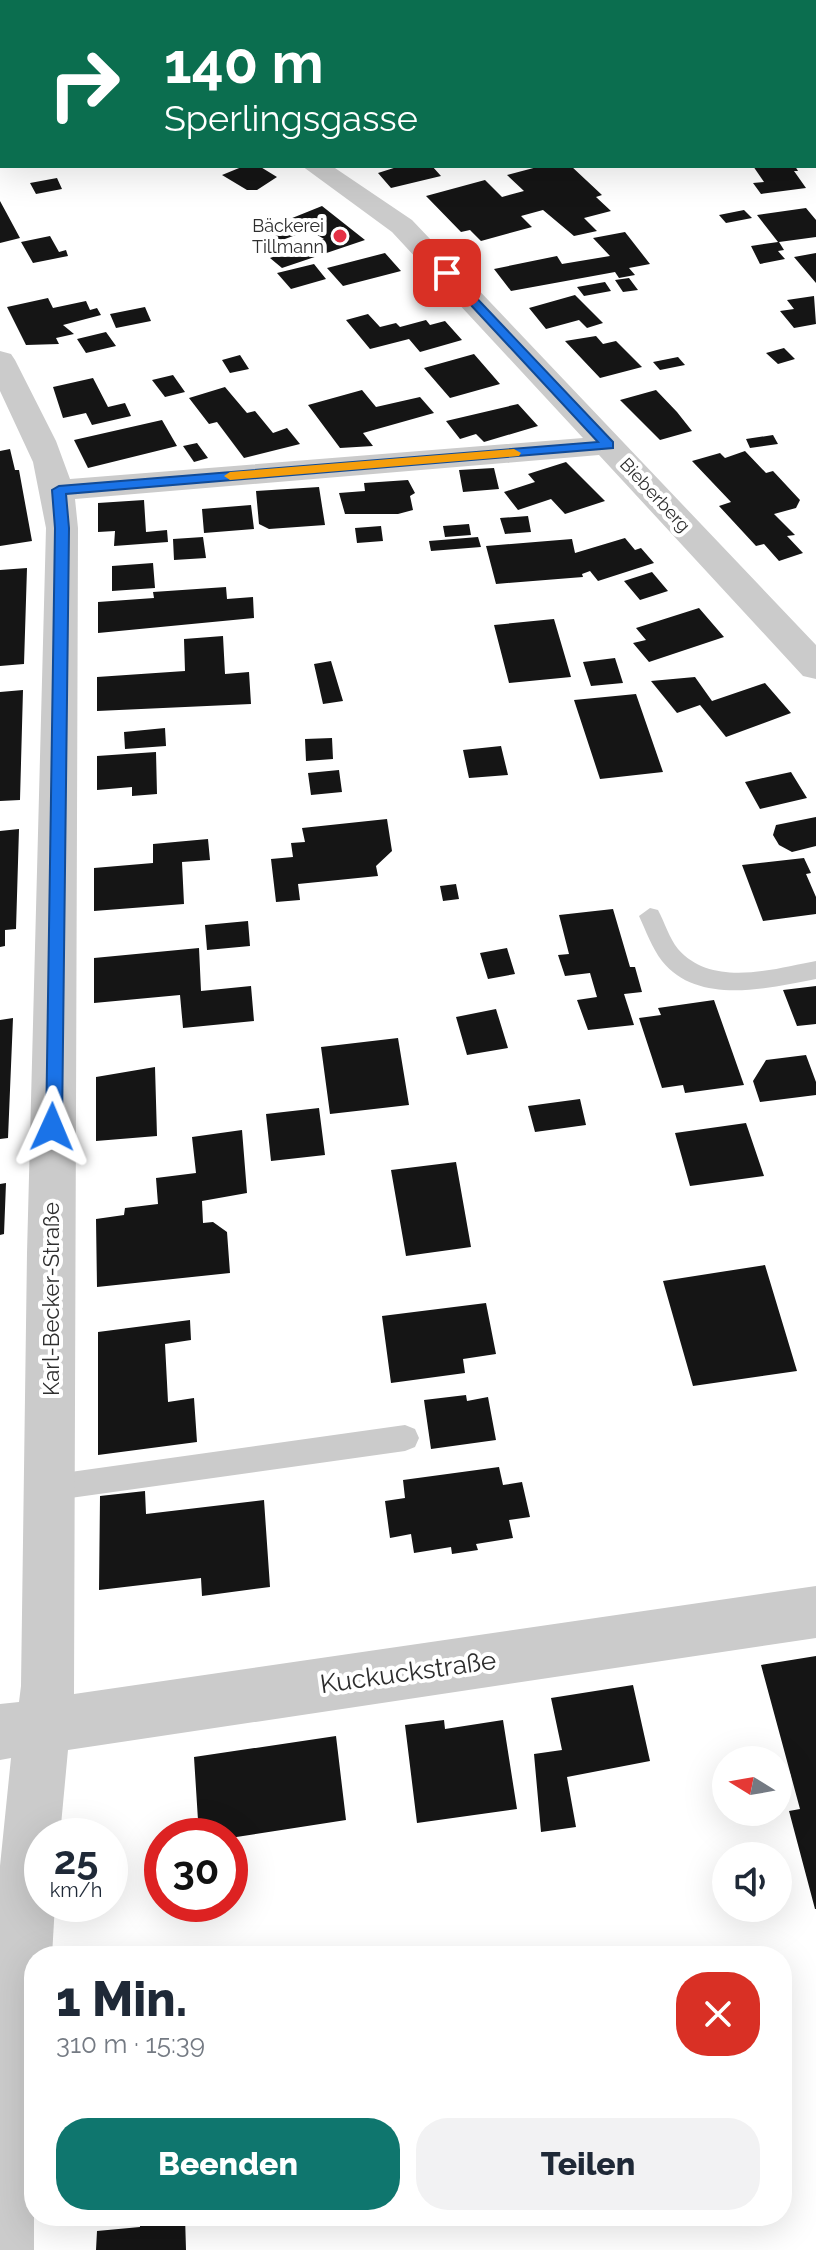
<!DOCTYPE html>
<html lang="de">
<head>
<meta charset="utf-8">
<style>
  :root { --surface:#fff; --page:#f2f2f3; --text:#1f2937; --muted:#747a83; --accent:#0f766e }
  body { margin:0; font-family:Raleway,sans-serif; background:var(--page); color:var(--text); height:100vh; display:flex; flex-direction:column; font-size:30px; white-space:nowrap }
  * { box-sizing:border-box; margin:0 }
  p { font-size:26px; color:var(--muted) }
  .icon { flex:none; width:44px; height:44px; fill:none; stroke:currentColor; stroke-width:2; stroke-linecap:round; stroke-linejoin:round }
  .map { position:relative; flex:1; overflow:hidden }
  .side { position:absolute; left:24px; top:1946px; width:768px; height:280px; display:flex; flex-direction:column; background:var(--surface); border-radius:32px; box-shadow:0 8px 32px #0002 }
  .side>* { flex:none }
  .hud { position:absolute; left:0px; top:0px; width:816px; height:168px; box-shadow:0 8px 32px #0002; background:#0b6e4f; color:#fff; overflow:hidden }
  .needle { width:52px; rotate:281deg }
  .tools { position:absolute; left:712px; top:1746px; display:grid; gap:16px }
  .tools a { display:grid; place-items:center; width:80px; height:80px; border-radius:50%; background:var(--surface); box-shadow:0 8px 32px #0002; font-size:40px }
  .speed { position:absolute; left:24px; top:1818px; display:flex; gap:16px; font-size:40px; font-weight:700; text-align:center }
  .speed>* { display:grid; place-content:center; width:104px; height:104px; border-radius:50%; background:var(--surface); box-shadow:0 8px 32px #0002; line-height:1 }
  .speed small { font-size:20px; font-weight:400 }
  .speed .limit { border:12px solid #d22; background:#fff; color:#111 }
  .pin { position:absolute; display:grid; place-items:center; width:68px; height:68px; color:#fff; margin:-34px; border-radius:16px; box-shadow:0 4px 12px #0006 }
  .me { position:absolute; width:88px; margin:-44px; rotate:1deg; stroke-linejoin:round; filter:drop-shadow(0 0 6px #0008) }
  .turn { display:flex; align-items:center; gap:28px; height:168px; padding:0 32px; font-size:36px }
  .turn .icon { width:104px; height:104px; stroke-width:2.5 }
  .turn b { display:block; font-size:56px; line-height:68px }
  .round { display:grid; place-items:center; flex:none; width:84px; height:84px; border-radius:32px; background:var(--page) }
  .head { display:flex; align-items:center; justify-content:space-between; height:136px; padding:0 32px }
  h1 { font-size:48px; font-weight:800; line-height:60px }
  .cta { display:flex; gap:16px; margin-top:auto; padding:16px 32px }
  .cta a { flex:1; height:92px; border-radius:32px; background:var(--accent); color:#fff; font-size:32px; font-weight:800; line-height:92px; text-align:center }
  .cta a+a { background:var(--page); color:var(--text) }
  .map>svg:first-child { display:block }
  .building { fill:#151515 }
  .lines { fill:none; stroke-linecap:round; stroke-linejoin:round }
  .service { fill:#cbcbcb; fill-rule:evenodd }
  .minor { fill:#cbcbcb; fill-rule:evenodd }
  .route { fill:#1a73e8; stroke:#114b97; stroke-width:2 }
  .slow { fill:#f59e0b }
  .poi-dot { fill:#e43044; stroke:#fff; stroke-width:3 }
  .labels { text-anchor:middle; stroke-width:8; stroke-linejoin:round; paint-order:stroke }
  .far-poi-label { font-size:18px; fill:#2e2e2e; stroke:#fff; text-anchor:end }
  .far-street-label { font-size:18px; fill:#2e2e2e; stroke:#fff }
  .street-label { font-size:22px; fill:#2e2e2e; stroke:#fff }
  .near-street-label { font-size:26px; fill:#2e2e2e; stroke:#fff }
</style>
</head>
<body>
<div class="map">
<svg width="816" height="2250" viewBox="0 0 816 2250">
  <rect width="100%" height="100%" fill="#fff"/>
  <!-- building -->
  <path class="building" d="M244,166H259L277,177L257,190H247L222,175Z
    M400,166H432L441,176L391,188L378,173Z
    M541,166H571L602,195L596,197L611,211L584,218L597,231L574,236L543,210L521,216L532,227L481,241L470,230L461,232L426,196L485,180L502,197L524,191L507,175Z
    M753,166H795L798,171H794L806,188L761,194L753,183L764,182Z
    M57,178L62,189L36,194L30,183Z
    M0,201L6,212L20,238L0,243Z
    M322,206L365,240L282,268L270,258L324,239L309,230L277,242L260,231Z
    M806,208L816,220V237L779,242L784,250L778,251L785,259L760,264L751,246L778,242L757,215Z
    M744,210L752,218L726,223L719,215Z
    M625,232L650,264L629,268L635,275L619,278L615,272L511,291L494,269L557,256L562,264L610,256L593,238Z
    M50,236L59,252L66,250L68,256L33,263L21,242Z
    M385,253L401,271L343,286L327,268Z
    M816,253V283L794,257Z
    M314,264L326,279L291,289L277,273Z
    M629,278L638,290L623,292L615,280Z
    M605,282L611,291L584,296L577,287Z
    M575,295L603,323L587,328L579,320L546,329L529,308Z
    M814,296L816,324L794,328L780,311L794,309L787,300Z
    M48,298L53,308L86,301L90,310L97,308L101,315L63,325L74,334L56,338L59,344L26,345L7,307Z
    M145,307L151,321L116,328L110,314Z
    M368,314L380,327L396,323L400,327L426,320L430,325L445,321L462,340L420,352L409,339L370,349L346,320Z
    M106,332L116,346L86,353L77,339Z
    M596,336L603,344L616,341L642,367L600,378L565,341Z
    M784,348L795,359L778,364L766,353Z
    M474,354L500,384L450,398L424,368Z
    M240,355L249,369L230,373L222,360Z
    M678,357L685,365L660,370L653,362Z
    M173,375L185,392L165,397L152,380Z
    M93,378L108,407L125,403L131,416L92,425L86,413L63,418L53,387Z
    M225,387L247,413L255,411L273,433L287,428L300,444L244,458L217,422L209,424L189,398Z
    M362,390L376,407L420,397L434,413L363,433L373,446L340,448L308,405Z
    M656,390L677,412L692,431L660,440L620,400Z
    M518,404L538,426L484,442L476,434L460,439L446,421Z
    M162,420L177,446L88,468L74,440Z
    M773,435L778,444L750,448L746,439Z
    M197,443L208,458L194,462L183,446Z
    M10,449L15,470H19L32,541L0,546V451Z
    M745,451L766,473L773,471L800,500L796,508L774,514L795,535L787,536L803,553L779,561L764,544L756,546L719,506L731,502L692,461L720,453L725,458Z
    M566,462L605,501L565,514L551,499L518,510L504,492L535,482L528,474Z
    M494,468L499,489L463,492L459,470Z
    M408,480L415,493L410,496L413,510L398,514H345L339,493L365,491L364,483Z
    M319,487L325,525L269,529L259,524L256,491Z
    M144,500L146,532L167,530L168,542L114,546L115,531L98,532V503Z
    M251,505L254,529L204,533L202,509Z
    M528,516L531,532L505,534L500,518Z
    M469,524L471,535L445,537L443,526Z
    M381,526L383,541L357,543L355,528Z
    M203,537L206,558L174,560L173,539Z
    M478,537L481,547L431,551L429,541Z
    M625,538L635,550L641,548L654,563L598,581L590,571L582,574L583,577L496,584L486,546L572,539L575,553Z
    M153,563L155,588L112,591V566Z
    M27,568L24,664L0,666V570Z
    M652,572L668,591L640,600L624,581Z
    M226,587L227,599L253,597L254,618L98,633V602L154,598L153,592Z
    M699,608L724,637L649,662L633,643L646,640L636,628Z
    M554,619L571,677L509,683L494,625Z
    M223,636L225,674L249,672L251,704L97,711V677L185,671L184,639Z
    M615,658L623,683L591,686L583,662Z
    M331,661L343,701L323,704L314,664Z
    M695,677L712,701L765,683L791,713L726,737L700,705L677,713L651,681Z
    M23,690L20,800L0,801V692Z
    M636,694L663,772L600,779L574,700Z
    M165,728L166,746L125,749L124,732Z
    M332,738L333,759L306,761L305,739Z
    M501,746L508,775L469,778L463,750Z
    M156,752L157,794L132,796V787L97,790V756Z
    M339,770L342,792L311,795L308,773Z
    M791,772L807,798L760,809L745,782Z
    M816,817V846L792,852L779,845L773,835L776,825Z
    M387,819L392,851L376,866L378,876L298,884L300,900L276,902L271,859L293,857L291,843L305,842L302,828Z
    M19,829L16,929L5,930V946L0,947V831Z
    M208,839L210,860L182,862L184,904L94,911V868L153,863V844Z
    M804,858L811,873L806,874L816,897V914L763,921L742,865Z
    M456,884L459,899L443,901L440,886Z
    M613,909L630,967H635L642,992L624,994L634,1025L588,1030L577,1000L597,997L590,973L565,976L558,955L569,954L559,915Z
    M248,921L250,946L207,950L205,925Z
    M199,948L201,991L251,986L254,1021L183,1028L180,995L94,1003V958Z
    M507,948L515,974L488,979L480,953Z
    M816,986V1024L797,1026L783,990Z
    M714,1000L744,1085L685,1093L683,1085L662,1088L639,1018L661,1015L658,1008Z
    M496,1009L508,1048L467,1055L456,1017Z
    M13,1018L8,1138L0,1139V1020Z
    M398,1038L409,1105L330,1114L321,1047Z
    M806,1055L816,1082V1095L760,1102L753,1081L766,1060Z
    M155,1067L157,1136L96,1141V1077Z
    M580,1099L586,1125L535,1132L528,1106Z
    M319,1108L325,1155L271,1161L266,1114Z
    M746,1123L764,1176L690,1186L675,1133Z
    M242,1130L247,1193L202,1201L203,1223L213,1222L227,1232L230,1273L97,1287L96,1219L124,1215L125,1208L158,1204L156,1178L196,1173L192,1137Z
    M456,1162L471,1247L406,1256L391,1170Z
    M6,1183L4,1234L0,1235V1184Z
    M765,1265L797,1371L693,1386L663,1281Z
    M486,1303L496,1354L463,1359L465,1373L391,1383L382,1316Z
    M190,1320L191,1340L165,1344L168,1402L194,1398L197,1442L98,1455V1332Z
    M466,1395L467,1401L488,1397L496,1440L431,1449L424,1400Z
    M499,1467L503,1485L522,1482L530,1517L509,1520L513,1538L476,1544L478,1550L452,1554L451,1547L414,1553L411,1534L390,1538L385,1501L405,1498L403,1480Z
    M145,1491L146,1514L264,1500L270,1587L202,1596L201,1578L99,1590L100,1496Z
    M816,1656V1909H815L789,1811L800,1809L761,1665Z
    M633,1685L650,1761L567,1777L576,1827L541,1832L534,1754L562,1750L551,1698Z
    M444,1720L445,1729L503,1720L517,1809L417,1823L405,1725Z
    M336,1736L346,1820L230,1838L199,1836L194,1757Z
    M140,2216H185L186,2250H96L97,2231L140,2227Z"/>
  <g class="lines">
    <!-- service -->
    <path class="service" d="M650,908L658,910C665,923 669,938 678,949C712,988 773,969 816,961V979C768,988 698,1006 662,961C652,948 646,931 639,916Z
      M405,1425L415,1429L419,1438L415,1447L405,1451L49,1501L39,1497L35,1488L39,1479L49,1475Z"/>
    <!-- minor -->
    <path class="minor" d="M28,0H53L55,2H30Z
      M342,0H369L340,2Z
      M659,0H685L657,2Z
      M727,0H751L752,2H728Z
      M0,74H2V88H0Z
      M814,125L816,126V144L814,143Z
      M302,166H332L412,220L816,645V679L803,676L599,455L75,499L78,528L74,1694L816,1586V1638L68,1750L60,1836H42V1904H55L52,1956H34V2250H0V1866L11,1758L0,1760V1704L19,1702L21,1686L27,1253L46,528L33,462L0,391V351L11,354L15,360L56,441L70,479L583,438L392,232Z"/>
  </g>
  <!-- route -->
  <path class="route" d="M443,271H451L613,442V448L66,494L69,528L62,1127L59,1132H46L55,528L52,490L59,486L598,442L443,275Z"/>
  <!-- slow -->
  <path class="slow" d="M514,449L521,453L519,456L230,480L224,476L230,472Z"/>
  <!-- markers -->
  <circle class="poi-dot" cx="340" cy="236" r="8"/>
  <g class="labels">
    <!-- far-poi labels -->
    <g class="far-poi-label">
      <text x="324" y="232">Bäckerei<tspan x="324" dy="21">Tillmann</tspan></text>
    </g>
    <!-- far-street labels -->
    <g class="far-street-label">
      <text transform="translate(655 495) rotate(47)" y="6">Bieberberg</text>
    </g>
    <!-- street labels -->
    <g class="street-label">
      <text transform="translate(51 1299) rotate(-90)" y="8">Karl-Becker-Straße</text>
    </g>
    <!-- near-street labels -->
    <g class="near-street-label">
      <text transform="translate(408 1672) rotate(-8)" y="9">Kuckuckstraße</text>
    </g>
  </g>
</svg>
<div class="tools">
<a><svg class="needle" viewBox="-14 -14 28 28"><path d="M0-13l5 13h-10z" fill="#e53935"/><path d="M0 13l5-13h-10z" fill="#747a83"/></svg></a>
<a><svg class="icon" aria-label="sound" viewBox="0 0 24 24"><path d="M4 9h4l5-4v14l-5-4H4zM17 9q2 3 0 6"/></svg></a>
</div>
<div class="speed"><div>25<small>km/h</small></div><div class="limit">30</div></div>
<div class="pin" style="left:447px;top:273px;background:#d93025"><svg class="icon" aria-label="arrive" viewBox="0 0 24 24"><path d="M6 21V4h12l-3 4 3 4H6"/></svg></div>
<svg class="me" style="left:52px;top:1127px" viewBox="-20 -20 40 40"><path d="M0-17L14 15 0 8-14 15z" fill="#1a73e8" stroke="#fff" stroke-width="4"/></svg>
<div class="hud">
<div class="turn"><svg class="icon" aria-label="right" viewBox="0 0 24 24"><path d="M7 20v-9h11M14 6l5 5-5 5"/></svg><div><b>140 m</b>Sperlingsgasse</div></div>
</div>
<section class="side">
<div class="head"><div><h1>1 Min.</h1><p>310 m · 15:39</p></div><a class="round" style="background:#d93025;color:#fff"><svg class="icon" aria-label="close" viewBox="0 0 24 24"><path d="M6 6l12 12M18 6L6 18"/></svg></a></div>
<div class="cta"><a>Beenden</a><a>Teilen</a></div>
</section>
</div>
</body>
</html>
